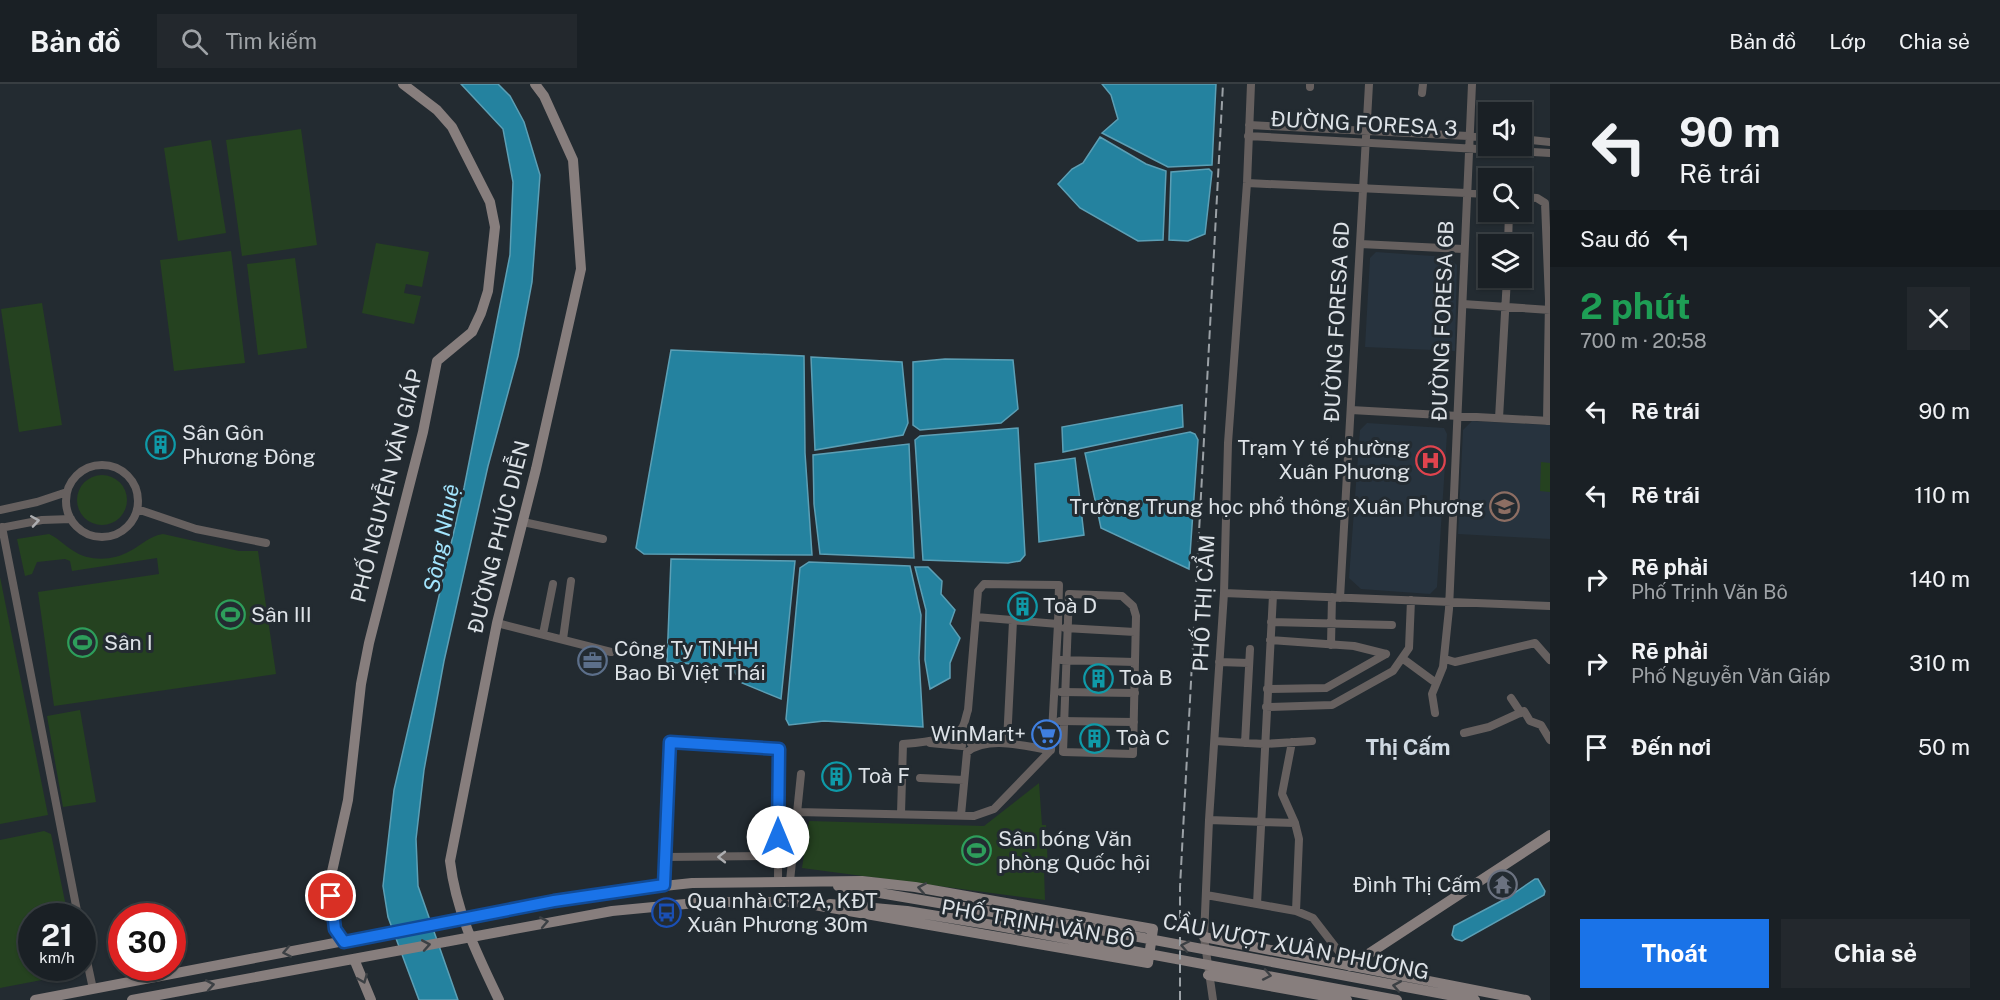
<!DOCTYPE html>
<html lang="vi">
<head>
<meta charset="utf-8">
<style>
  :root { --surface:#1a2025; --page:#23282d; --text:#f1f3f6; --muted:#9fa3a7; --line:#383e42; --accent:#1a73e8 }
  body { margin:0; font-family:"Public Sans",sans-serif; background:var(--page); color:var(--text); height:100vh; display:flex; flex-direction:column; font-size:22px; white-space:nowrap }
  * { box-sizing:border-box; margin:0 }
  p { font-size:20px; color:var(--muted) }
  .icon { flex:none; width:33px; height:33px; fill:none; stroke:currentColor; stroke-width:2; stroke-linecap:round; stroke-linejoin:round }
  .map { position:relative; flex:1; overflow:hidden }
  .drawer { display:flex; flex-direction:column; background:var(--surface); width:450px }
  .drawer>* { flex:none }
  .hud { background:#1a2025; color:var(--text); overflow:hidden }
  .fabs { position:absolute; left:1478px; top:18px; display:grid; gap:12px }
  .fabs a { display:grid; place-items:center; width:54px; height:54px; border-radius:0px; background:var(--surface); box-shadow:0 2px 4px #0004,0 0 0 2px var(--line); font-size:30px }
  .speed { position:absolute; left:18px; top:819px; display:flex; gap:12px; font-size:30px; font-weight:700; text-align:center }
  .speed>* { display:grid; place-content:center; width:78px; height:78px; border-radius:50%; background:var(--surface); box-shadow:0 2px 4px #0004,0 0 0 2px var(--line); line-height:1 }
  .speed small { font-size:15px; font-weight:400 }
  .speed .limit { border:9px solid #d22; background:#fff; color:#111 }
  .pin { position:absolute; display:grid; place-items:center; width:51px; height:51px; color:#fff; margin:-26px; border:3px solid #fff; border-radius:50%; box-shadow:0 2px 6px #0007 }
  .me { position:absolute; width:66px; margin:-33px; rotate:0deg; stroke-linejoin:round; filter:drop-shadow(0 0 4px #0008) }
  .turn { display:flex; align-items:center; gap:21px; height:126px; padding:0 30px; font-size:27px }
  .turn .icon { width:78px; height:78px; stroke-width:2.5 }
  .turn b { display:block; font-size:42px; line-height:51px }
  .then { display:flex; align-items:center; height:57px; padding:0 30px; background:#0003; gap:12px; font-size:22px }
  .round { display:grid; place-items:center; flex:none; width:63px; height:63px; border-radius:0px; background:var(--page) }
  .summary { display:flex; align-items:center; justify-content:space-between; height:102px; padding:0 30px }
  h1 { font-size:36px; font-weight:700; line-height:45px; color:#1e9e55 }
  .primary-button { display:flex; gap:12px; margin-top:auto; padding:12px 30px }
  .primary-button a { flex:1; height:69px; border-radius:0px; background:var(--accent); color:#fff; font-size:24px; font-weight:700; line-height:69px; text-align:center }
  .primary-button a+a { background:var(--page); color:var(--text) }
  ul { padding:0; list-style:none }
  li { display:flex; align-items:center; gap:18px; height:84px; padding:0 30px }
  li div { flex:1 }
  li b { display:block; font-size:22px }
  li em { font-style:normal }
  header { display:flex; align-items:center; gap:36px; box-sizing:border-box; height:84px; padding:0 30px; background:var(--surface); border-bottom:2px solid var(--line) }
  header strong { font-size:28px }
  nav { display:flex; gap:33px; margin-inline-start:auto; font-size:21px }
  .search { width:420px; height:54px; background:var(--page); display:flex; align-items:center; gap:15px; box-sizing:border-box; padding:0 21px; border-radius:0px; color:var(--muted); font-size:22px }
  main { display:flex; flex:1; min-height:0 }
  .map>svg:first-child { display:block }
  .built { fill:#27333e }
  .green { fill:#254220 }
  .water { fill:#24829f; stroke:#5c9fb5; stroke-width:1.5 }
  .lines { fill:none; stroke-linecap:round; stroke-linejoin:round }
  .street { stroke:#66605f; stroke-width:8 }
  .secondary { stroke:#877e7d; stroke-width:10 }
  .rail { stroke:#9ba1a6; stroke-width:2; stroke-dasharray:9 4.5; stroke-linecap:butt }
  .oneway { stroke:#adaeb1 }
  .oneway2 { stroke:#3c4044 }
  .route-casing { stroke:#114b97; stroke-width:15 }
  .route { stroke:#1a73e8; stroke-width:10 }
  .labels { text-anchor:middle; stroke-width:6; stroke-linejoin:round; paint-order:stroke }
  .street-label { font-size:21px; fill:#dde2e7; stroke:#232b31 }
  .poi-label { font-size:21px; fill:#dde2e7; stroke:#232b31; text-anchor:start }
  .water-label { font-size:22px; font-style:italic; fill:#a3e5fe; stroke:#232b31 }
  .neighbourhood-label { font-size:22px; font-weight:bold; fill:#cfd9e2; stroke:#232b31 }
</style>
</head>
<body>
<header>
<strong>Bản đồ</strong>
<div class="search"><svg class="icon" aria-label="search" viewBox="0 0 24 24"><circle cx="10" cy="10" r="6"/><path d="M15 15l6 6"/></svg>Tìm kiếm</div>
<nav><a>Bản đồ</a><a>Lớp</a><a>Chia sẻ</a></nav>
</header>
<main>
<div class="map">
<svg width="1550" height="916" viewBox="0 0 1550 916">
  <rect width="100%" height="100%" fill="#232b31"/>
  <!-- built -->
  <path class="built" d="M1376,168L1447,173L1457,181L1455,267L1365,263L1370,174Z
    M1472,337L1550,341V455L1458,450L1463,346Z
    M1367,339L1444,344L1447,350L1437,503L1430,510L1361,505L1349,494L1360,346Z"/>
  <!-- green -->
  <path class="green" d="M301,45L317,161L242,172L226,56Z
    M211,56L226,149L178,157L164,64Z
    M376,159L429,168L422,203L406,200L404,209L421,212L414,240L362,229Z
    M231,167L245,279L174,287L160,176Z
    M295,174L307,264L258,271L247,180Z
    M42,219L62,341L19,348L1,225Z
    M1541,378L1550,379V408L1540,407Z
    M77 416a25 25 0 1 1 50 0a25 25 0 1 1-50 0Z
    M49,450C58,454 64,461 72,466C89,478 113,477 130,467C142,461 149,452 163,450L239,467H258L276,590L54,622L38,508L159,490L157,474L72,487L70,477L65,475L37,478L32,490L25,492L17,455Z
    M0,493L48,731L0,740Z
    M80,626L96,718L63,723L47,632Z
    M1039,699L1042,741H1046L1048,786H1044L1045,816L802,784L809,737L984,742Z
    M44,747L51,750L68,832H32V884H76L73,890L0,904V756Z"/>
  <!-- water -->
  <path class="water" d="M461,0H498L510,12L524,38L540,91L532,198L518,272L488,382L444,577L424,686L416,755L418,802L458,916H419L388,833L383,802L394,706L464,404L510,171L513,98L503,45Z
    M1102,0H1216L1212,81L1168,83L1102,49L1118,35L1111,11Z
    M1100,53L1146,80L1166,87L1163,156L1138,157L1080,124L1058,100L1072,85L1083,79Z
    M1209,85L1212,88L1205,150L1188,157L1169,156L1171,88Z
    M671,266L804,272L805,369L812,471L644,470L636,464Z
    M811,273L902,278L908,339L903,351L815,366Z
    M945,275L1013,276L1018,325L1001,339L920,346L913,341V278Z
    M1182,321L1183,343L1063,368L1062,343Z
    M1018,344L1025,471L1020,477L1008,479L923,476L915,356L920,352Z
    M1190,348L1195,350L1198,356L1189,485L1101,444L1085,369Z
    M909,360L914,474L820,470L814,420L813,371Z
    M1075,374L1084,451L1039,458L1035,380Z
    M671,475L795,477L781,615L742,599L731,583L667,578Z
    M809,478L910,482L921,531L919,574L923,643L824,637L789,641L786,635L800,484Z
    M915,483H928L942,497L941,510L955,526L950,540L960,554L950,579V594L930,605L925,576L926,526Z
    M1535,795H1538L1545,807L1544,811L1462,857L1455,855L1452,851L1454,842L1507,814Z"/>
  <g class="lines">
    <!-- street -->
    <path class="street" d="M1310,3V0
      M1422,9L1423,0
      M1249,41L1488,53
      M1248,52L1550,69
      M1521,55L1550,58
      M1247,99L1488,110
      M1521,113L1537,114L1545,119L1549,216L1547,337
      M1360,160L1463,165
      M1508,160L1509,128
      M1463,220L1550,226
      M1351,326L1550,337
      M1499,334L1507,194
      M66 417a36 36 0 1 1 72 0a36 36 0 1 1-72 0Z
      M137,425L196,445L266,459
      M0,426L37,418L67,408
      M523,438L603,455
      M2,443L78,832
      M0,444L42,436L71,435
      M1224,509L1550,522
      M1069,510L1122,512L1133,522L1136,532L1133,670L1063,668Z
      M1340,514L1369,0
      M1271,538L1392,541
      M497,539L611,568
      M1065,544L1135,548
      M543,550L553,500
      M563,555L571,497
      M1270,556L1354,562L1386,570
      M1331,561L1332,513
      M1402,574L1436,599
      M1445,575L1455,578L1535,559L1550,576
      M1061,576L1135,578
      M1219,578L1249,579
      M1267,605L1326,604L1386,570
      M1061,608L1135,609
      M1511,614L1521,629
      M1266,623L1332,621L1393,587L1409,564L1411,516
      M1435,629L1432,610L1443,583L1449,525L1472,0
      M1060,637L1134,638
      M962,644L973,663
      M1464,649L1489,643L1524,627L1530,637L1541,641L1550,656
      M1215,657L1264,660L1312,657
      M1007,658L1013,537
      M1292,658L1282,710L1295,739L1299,755L1296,827
      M930,659L962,662
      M1245,659L1250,565
      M920,694L964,696
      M797,728L974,732L994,725L1051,666L1058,540
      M901,730L903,660C916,659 953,656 962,644C965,640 966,631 968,626L978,507L984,500L1059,501L1058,540L976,533
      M961,731L967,668C989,651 1027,663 1051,666
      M1209,736L1295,739
      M665,773L778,772
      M790,797L801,690
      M664,801L670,658L779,665L778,797
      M1206,811L1257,820L1273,511
      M1257,820L1296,827L1313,834L1350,882
      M82,854L93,905
      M1213,916L1204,853L1209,736L1224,509L1228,359L1247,99L1251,0"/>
    <!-- secondary -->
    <path class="secondary" d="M838,802L1117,849L1475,916
      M830,820L907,827L993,841L1397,916
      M1204,853L1526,916
      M344,858L335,845L332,832L331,792L348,716L361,600L369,559L423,348L437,277L472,248L481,229L488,207L495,143L490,118L452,43L437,26L403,0
      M354,875L371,916
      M1350,882L1550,751
      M1208,891L1347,916
      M35,916L554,817L617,807L692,799L862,797L915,803L1153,845L1148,879L797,818
      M132,916L612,827L706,818H802
      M499,916C477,870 456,828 450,777L497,539L536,385L581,185L573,76L544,12L535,0"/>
    <!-- rail -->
    <path class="rail" d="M1180,916V803L1223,0"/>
  </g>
  <!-- one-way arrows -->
  <defs><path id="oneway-chevron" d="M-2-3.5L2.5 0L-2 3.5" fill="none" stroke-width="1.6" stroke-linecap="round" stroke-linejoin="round" transform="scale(1.5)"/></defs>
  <g class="oneway">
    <use href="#oneway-chevron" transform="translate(35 437) rotate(-9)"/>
    <use href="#oneway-chevron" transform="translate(722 773) rotate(180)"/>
  </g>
  <g class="oneway2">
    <use href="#oneway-chevron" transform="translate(922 804) rotate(-170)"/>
    <use href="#oneway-chevron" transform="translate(544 838) rotate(-11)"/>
    <use href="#oneway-chevron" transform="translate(426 861) rotate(-10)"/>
    <use href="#oneway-chevron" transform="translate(1185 862) rotate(-169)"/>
    <use href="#oneway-chevron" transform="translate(287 868) rotate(169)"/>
    <use href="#oneway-chevron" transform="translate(1267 891) rotate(11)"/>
    <use href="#oneway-chevron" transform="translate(363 895) rotate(68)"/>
    <use href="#oneway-chevron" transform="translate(210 901) rotate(-10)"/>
    <use href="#oneway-chevron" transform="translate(1397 902) rotate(-170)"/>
  </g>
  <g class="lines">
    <defs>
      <path id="route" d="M331,812L335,845L344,858L554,817L664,801L670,658L779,665L778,753"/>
    </defs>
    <!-- route casing -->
    <use href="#route" class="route-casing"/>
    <!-- route -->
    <use href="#route" class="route"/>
  </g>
  <!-- icons -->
  <defs>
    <symbol id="building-ring" viewBox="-11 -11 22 22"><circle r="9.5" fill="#232b31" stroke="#0f9aa8" stroke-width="1.5"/><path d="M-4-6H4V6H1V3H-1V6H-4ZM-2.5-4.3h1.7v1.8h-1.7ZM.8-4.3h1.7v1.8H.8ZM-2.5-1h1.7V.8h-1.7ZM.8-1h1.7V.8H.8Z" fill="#0f9aa8"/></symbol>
    <symbol id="hospital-ring" viewBox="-11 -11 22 22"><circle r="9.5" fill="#232b31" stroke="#e0444e" stroke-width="1.5"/><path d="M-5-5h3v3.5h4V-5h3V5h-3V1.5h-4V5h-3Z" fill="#e0444e"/></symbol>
    <symbol id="school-ring" viewBox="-11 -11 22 22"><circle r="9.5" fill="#232b31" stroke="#8d6e63" stroke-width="1.5"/><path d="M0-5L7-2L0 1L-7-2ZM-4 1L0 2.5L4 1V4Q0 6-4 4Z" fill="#8d6e63"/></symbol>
    <symbol id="stadium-ring" viewBox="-11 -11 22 22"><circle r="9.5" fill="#232b31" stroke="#2e9e5b" stroke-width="1.5"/><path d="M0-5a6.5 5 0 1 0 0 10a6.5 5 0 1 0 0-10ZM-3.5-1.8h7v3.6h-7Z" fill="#2e9e5b"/></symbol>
    <symbol id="office-ring" viewBox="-11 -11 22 22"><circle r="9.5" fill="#232b31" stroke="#5c6f8a" stroke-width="1.5"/><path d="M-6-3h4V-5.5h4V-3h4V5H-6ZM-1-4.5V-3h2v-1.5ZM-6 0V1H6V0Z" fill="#5c6f8a"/></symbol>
    <symbol id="supermarket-ring" viewBox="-11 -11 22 22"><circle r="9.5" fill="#232b31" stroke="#3f7fe0" stroke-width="1.5"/><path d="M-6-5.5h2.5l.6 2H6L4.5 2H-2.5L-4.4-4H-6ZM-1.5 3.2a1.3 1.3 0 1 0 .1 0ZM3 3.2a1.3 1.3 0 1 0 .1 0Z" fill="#3f7fe0"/></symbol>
    <symbol id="temple-ring" viewBox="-11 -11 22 22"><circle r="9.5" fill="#232b31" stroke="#6b7280" stroke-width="1.5"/><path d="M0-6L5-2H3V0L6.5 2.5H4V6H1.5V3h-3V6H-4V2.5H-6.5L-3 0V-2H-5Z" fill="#6b7280"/></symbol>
    <symbol id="bus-ring" viewBox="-11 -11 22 22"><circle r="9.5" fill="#232b31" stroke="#1a4fb4" stroke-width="1.5"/><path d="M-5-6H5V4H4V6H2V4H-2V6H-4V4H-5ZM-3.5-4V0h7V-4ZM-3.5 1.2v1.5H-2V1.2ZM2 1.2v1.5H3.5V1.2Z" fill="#1a4fb4"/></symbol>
  </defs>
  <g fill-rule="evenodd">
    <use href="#building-ring" x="144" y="344" width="33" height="33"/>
    <use href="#hospital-ring" x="1414" y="360" width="33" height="33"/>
    <use href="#school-ring" x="1488" y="406" width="33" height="33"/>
    <use href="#building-ring" x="1006" y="506" width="33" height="33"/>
    <use href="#stadium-ring" x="214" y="514" width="33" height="33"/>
    <use href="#stadium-ring" x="66" y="542" width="33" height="33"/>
    <use href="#office-ring" x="576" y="560" width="33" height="33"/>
    <use href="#building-ring" x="1082" y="578" width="33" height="33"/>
    <use href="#supermarket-ring" x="1030" y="634" width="33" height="33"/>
    <use href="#building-ring" x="1078" y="638" width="33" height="33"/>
    <use href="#building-ring" x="820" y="676" width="33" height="33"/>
    <use href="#stadium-ring" x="960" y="750" width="33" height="33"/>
    <use href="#temple-ring" x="1486" y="784" width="33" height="33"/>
    <use href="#bus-ring" x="650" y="812" width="33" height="33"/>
  </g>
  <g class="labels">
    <!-- street labels -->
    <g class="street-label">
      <text transform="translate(1364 40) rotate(3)" y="7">ĐƯỜNG FORESA 3</text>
      <text transform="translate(1443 237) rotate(-88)" y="7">ĐƯỜNG FORESA 6B</text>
      <text transform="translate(1337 238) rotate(-87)" y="7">ĐƯỜNG FORESA 6D</text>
      <text transform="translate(387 402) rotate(-76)" y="7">PHỐ NGUYỄN VĂN GIÁP</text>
      <text transform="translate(499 453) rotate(-76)" y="7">ĐƯỜNG PHÚC DIỄN</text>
      <text transform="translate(1204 519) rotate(-87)" y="7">PHỐ THỊ CẨM</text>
      <text transform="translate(1038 840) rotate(10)" y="7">PHỐ TRỊNH VĂN BÔ</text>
      <text transform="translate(1296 863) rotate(11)" y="7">CẦU VƯỢT XUÂN PHƯƠNG</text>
    </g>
    <!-- poi labels -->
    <g class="poi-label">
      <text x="182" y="356">Sân Gôn<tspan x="182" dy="24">Phương Đông</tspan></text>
      <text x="1410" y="371" text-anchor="end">Trạm Y tế phường<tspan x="1410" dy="24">Xuân Phương</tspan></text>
      <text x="1484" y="430" text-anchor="end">Trường Trung học phổ thông Xuân Phương</text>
      <text x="1043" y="529">Toà D</text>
      <text x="251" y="538">Sân III</text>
      <text x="104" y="566">Sân I</text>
      <text x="614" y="572">Công Ty TNHH<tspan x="614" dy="24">Bao Bì Việt Thái</tspan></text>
      <text x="1119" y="601">Toà B</text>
      <text x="1026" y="657" text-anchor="end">WinMart+</text>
      <text x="1116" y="661">Toà C</text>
      <text x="858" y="699">Toà F</text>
      <text x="998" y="762">Sân bóng Văn<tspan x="998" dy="24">phòng Quốc hội</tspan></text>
      <text x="1481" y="808" text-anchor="end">Đình Thị Cấm</text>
      <text x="687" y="824">Qua nhà CT2A, KĐT<tspan x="687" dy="24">Xuân Phương 30m</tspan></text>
    </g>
    <!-- water labels -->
    <g class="water-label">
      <text transform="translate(441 454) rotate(-79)" y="8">Sông Nhuệ</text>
    </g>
    <!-- neighbourhood labels -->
    <g class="neighbourhood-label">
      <text x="1408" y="671">Thị Cấm</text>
    </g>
  </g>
</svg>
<div class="fabs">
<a><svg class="icon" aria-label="sound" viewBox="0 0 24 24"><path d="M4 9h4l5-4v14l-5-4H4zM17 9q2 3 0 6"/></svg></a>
<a><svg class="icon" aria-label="search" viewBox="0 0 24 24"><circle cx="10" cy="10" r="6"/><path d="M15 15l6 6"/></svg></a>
<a><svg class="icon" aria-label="layers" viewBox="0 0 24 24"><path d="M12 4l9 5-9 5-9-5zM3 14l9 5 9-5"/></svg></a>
</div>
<div class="speed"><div>21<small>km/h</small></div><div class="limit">30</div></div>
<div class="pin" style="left:331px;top:812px;background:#d93025"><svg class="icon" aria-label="arrive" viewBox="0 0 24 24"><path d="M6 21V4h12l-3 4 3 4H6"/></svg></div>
<svg class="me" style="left:778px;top:753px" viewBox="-20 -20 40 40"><circle r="19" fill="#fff"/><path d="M0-13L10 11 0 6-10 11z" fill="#1a73e8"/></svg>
</div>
<section class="drawer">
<div class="hud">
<div class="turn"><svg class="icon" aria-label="left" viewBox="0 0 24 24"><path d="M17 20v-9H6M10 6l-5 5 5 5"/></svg><div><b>90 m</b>Rẽ trái</div></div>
<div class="then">Sau đó<svg class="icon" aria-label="left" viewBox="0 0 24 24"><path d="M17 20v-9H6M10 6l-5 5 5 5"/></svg></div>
</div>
<div class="summary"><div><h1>2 phút</h1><p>700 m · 20:58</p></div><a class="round"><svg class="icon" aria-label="close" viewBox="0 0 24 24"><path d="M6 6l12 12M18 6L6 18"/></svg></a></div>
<ul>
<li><svg class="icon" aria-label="left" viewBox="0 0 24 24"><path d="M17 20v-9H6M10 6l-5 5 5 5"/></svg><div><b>Rẽ trái</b></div><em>90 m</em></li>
<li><svg class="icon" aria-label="left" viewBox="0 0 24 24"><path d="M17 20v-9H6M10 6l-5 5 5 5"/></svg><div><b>Rẽ trái</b></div><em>110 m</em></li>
<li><svg class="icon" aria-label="right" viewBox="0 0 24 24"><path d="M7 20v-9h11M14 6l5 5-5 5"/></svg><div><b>Rẽ phải</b><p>Phố Trịnh Văn Bô</p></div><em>140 m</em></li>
<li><svg class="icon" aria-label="right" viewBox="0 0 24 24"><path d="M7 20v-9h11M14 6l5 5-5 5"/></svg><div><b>Rẽ phải</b><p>Phố Nguyễn Văn Giáp</p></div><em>310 m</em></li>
<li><svg class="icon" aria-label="arrive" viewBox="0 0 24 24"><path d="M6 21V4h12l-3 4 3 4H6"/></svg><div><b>Đến nơi</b></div><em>50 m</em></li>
</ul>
<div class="primary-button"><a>Thoát</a><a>Chia sẻ</a></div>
</section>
</main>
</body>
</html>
